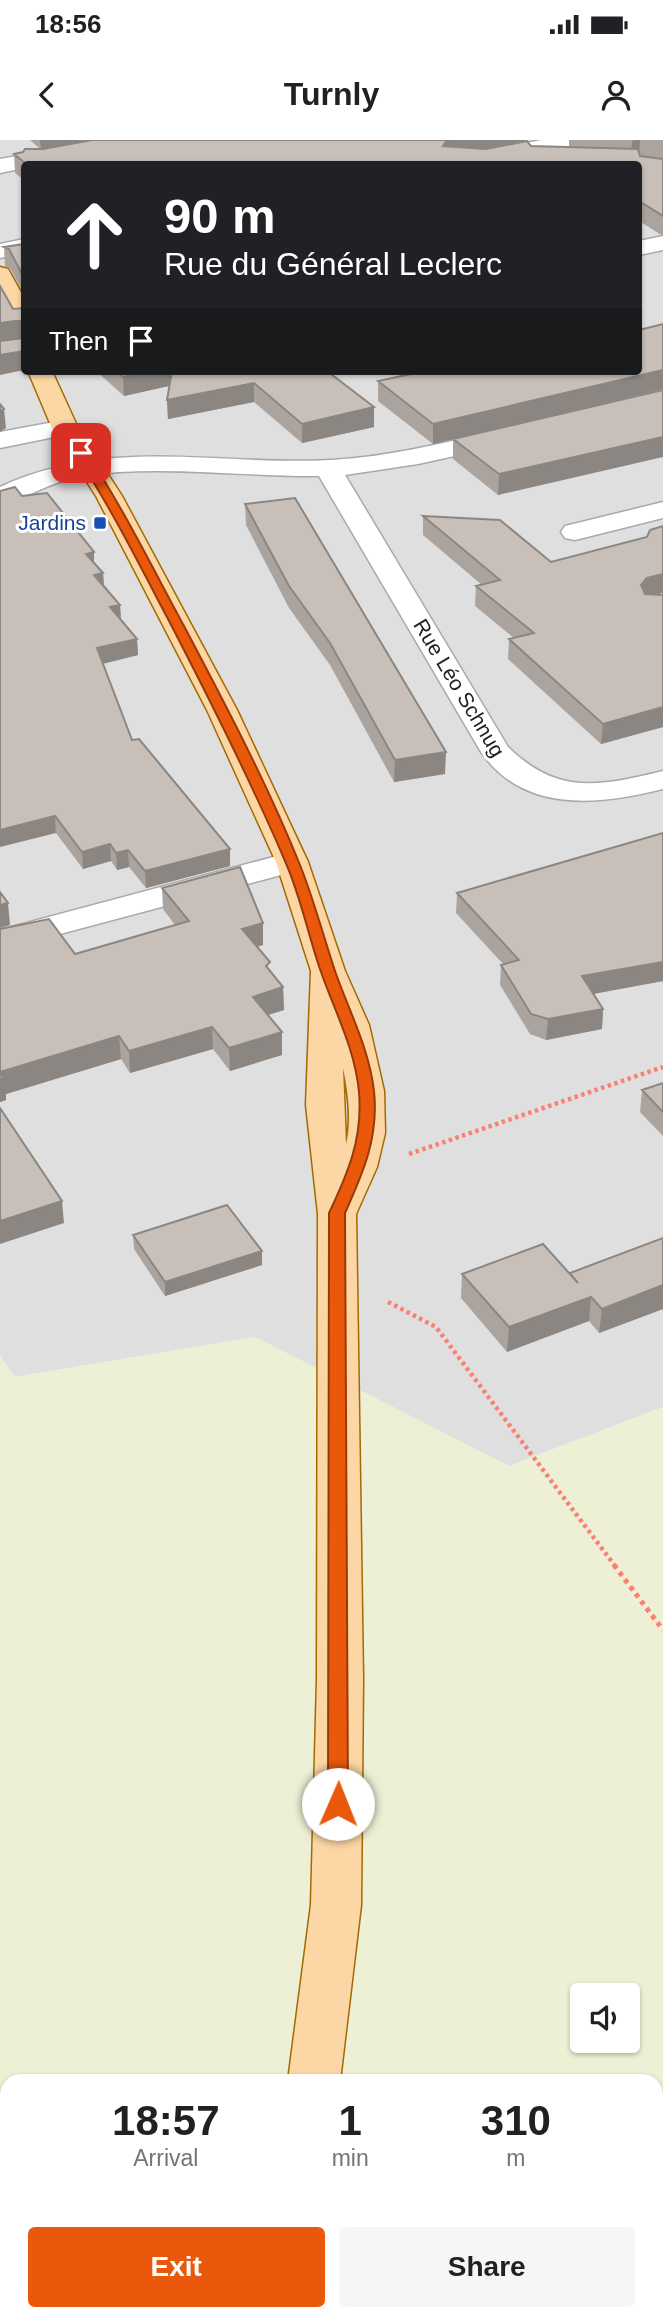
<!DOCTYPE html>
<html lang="en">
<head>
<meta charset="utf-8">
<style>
  :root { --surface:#fff; --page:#f6f6f6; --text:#202124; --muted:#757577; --accent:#ea580c }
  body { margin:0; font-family:Arial,sans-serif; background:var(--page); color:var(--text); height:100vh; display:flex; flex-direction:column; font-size:26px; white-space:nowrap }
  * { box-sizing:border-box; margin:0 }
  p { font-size:23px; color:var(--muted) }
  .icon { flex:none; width:38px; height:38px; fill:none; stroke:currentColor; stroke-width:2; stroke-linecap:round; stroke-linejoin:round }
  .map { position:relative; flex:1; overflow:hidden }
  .panel { position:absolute; left:0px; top:1934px; width:663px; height:247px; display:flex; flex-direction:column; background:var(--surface); border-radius:21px 21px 0 0; box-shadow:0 2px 5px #0004 }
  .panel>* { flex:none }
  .top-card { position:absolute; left:21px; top:21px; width:621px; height:214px; border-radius:7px; box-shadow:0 2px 5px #0004; background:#202124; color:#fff; overflow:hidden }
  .tools { position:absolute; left:570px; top:1843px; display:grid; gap:14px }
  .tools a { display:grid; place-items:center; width:70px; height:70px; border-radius:7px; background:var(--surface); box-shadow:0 2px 5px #0004; font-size:35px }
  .pin { position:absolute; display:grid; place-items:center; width:60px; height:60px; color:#fff; margin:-30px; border-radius:14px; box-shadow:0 4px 10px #0006 }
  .me { position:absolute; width:77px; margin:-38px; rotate:1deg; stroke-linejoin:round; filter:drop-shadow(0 0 5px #0008) }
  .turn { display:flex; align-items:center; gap:24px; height:147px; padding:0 28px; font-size:32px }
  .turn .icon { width:91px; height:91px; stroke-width:2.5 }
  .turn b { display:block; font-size:49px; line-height:60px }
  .then { display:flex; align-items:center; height:66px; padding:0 28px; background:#0003; gap:14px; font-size:26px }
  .eta { display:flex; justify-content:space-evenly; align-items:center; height:119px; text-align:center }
  .eta b { font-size:42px; font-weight:700; line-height:49px }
  .cta { display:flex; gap:14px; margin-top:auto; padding:14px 28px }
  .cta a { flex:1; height:80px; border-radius:7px; background:var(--accent); color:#fff; font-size:28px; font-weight:700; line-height:80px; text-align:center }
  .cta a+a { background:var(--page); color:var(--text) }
  .status { display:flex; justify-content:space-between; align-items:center; height:49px; padding:0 35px; background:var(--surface); direction:ltr }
  .status svg { height:19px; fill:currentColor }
  header { display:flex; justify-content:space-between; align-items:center; height:91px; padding:0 28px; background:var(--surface); font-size:32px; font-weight:700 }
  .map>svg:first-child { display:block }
  .residential { fill:#e0dfdf; fill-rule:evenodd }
  .farmland { fill:#eef0d5; fill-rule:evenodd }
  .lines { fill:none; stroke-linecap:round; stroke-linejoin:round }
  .minor-casing { stroke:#a9a9a9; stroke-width:3 }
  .major-casing { stroke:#a06b00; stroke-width:3 }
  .path-far1 { stroke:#fa8072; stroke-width:4.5; stroke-dasharray:3.5 3.5; stroke-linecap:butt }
  .path { stroke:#fa8072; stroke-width:5; stroke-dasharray:4.5 4.5; stroke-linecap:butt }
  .minor { fill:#fff; fill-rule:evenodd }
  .major { fill:#fcd6a4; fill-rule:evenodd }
  .wall { fill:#aba49e }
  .shaded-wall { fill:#8b8681 }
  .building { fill:#c7bfb8; stroke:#8b8681; stroke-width:2 }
  .route { fill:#ea580c; stroke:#983908; stroke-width:2 }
  .transit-dot { fill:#1a4fb4; stroke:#fff; stroke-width:2.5 }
  .labels { text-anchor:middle; stroke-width:6; stroke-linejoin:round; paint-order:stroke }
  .far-transit-label { font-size:21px; fill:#164399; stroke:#fff; text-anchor:end }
  .far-street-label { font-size:21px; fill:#222; stroke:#fff }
</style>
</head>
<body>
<div class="status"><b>18:56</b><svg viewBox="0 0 49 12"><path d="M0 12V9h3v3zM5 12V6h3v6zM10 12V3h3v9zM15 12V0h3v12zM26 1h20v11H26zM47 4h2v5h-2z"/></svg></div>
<header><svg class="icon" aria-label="back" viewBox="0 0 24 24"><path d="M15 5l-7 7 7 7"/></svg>Turnly<svg class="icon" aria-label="person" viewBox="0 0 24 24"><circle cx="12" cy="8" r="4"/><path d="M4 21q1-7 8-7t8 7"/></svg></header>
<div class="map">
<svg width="663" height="2180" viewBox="0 0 663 2180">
  <rect width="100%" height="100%" fill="#f2efe9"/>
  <!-- residential -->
  <path class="residential" d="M0,0H663V1267L509,1326L255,1197L14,1237L0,1215ZM24,24H639V231H24Z"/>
  <!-- farmland -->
  <path class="farmland" d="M255,1197L509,1326L663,1267V2180H0V1215L15,1237ZM583,1855H628V1900H583ZM7,1941H656V2174H7Z"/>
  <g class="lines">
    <defs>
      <path id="minor" d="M109,0H156L145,6L44,24H24V28L0,33V19Z
        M541,0H583L580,5L485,24H445L448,19Z
        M663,96V110L639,115V101Z
        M24,99V113L0,118V104Z
        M65,280L74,283L78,288L74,293L0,308V292Z
        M504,289L513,291L517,297L513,303L418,324L345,335L508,607C558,656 600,646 663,631V649C599,665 524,674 481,612L319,336C240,337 160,324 81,336C52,341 28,358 0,365V347C110,296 216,326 331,320C390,317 447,302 504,289Z
        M663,362V378L575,400L565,398L561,392L565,386Z
        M292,712L304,715L308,722L304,729L0,810V790Z"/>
      <path id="major" d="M0,127L8,129L24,158V187L15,185L0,157Z
        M28,231H52L78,288L122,356L237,570L308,722L345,831L369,885L384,951L385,993L377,1027L356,1074L363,1539L361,1765L340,1941H288L311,1765L317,1539L318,1074L306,965L311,831L276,722L207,570L96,356L52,288ZM343,928C348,952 352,980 346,1004Z
        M227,2174H283L281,2180H225Z"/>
    </defs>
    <!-- minor casing -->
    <use href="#minor" class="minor-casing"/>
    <!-- major casing -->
    <use href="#major" class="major-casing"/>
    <!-- path-far1 -->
    <path class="path-far1" d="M409,1014L663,927
      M388,1162L436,1187L615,1426"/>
    <!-- path -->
    <path class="path" d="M614,1425L663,1490"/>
    <!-- minor -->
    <use href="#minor" class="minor"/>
    <!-- major -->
    <use href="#major" class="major"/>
  </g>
  <!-- wall -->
  <path class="wall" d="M30,0H528L491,7L531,6L569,7V0H663V18L640,16L663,19V96L639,81V24H24V40L15,33L14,14L40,9Z
    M24,104V154L10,128L5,126L4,107Z
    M663,184V249L433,304L378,261V241L639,231Z
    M96,231H327L374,267V287L302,303L254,262L168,279L167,260L169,246L124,256Z
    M663,250L498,355L453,319V299Z
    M22,356L94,423L103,433L104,445L120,465L121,481L137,499L138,515L102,524L132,600L230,726L146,748L129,727L117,730L111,721L83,729L56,693Z
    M245,364L445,634L394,642L330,525L289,468L246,385Z
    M423,376L551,422L658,455H663V587L601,604L508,519L509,499L514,498L475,466L476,446L482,445L423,395Z
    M162,748L263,805L257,807L270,831L283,847L284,870L268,875L282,892V915L230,931L213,909L130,933L121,919L6,954V960L0,962V789L75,814L175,785L163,769Z
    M457,753L663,841L594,854L603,869L602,889L546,900L530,894L500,845L501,825L503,824L456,773Z
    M663,943V996L640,972L642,950Z
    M133,1095L262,1111V1125L165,1156L134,1109Z
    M663,1098V1169L599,1193L589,1181L507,1212L461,1158L462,1134L570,1133Z"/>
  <!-- shaded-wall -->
  <path class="shaded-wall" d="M40,0H94L41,9Z
    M447,0H528L447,16L443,6Z
    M636,0H640L639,16L631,19L632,1Z
    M24,180V199L0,202V183Z
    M24,211V230L0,235V215Z
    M663,230V249L433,304V284Z
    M150,231H173V245L124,256L123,237Z
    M254,243V262L168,279L167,260Z
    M374,267V287L302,303V284Z
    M4,269L6,288L0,292V271Z
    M663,297V317L498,355L499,334Z
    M94,412V428L86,414Z
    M103,433L104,449L94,435Z
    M663,434V453L645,457L641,445L647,438Z
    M120,465L121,481L110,467Z
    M137,499L138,515L98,525L97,508Z
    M663,567V587L601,604L603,584Z
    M446,612L445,634L394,642L395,620Z
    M55,676L56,693L0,707V690Z
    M110,704L111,721L83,729L82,712Z
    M230,709V726L146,748L145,731Z
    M128,710L129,727L117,730L116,713Z
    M8,763L10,785L0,788V765Z
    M263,783V805L242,811V789Z
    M663,822V841L581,856L582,836Z
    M283,847L284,870L254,879L253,857Z
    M603,869L602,889L546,900L548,879Z
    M212,887L213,909L130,933L129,911Z
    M282,892V915L230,931L229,908Z
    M119,896L121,919L6,954V960L0,962V932Z
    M62,1061L64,1083L0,1104V1081Z
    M262,1111V1125L165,1156V1142Z
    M663,1145V1169L599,1193L602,1169Z
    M591,1157L589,1181L507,1212L509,1187Z"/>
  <!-- building -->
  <path class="building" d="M92,0H447L443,6L486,9L527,1L531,6L638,9L640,16L663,19V76L639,61V24H26L14,14L23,12L25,9H43Z
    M24,104V138L9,109L4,107Z
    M0,146L13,169L24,168V193V180L0,183Z
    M663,184V230L433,284L378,241L425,231H639V190Z
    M24,198V211L0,215V201Z
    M117,231H150L123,237Z
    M172,231H327L374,267L302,284L254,243L167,260Z
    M663,250V297L499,334L453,299Z
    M0,264L4,269L0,271Z
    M15,347L22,356L47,353L94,412L86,414L103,433L94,435L120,465L110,467L137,499L97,508L132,600L139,599L230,709L145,731L128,710L116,713L110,704L82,712L55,676L0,690V351Z
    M295,358L446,612L395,620L330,503L289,446L245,364Z
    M423,376L500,380L551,422L647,397L650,390L663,386V434L647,438L641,445L645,454L663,455V567L603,584L509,499L534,493L476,446L500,440Z
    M663,693V822L582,836L603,869L548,879L531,874L501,825L519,820L457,753Z
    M240,727L263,783L242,789L270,822L266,826L283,847L253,857L282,892L229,908L212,887L129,911L119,896L0,932L4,938L0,939V789L49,779L75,814L189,781L162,748Z
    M0,752L8,763L0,765Z
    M663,943V972L642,950Z
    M0,968L62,1061L0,1081Z
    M227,1065L262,1111L165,1142L133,1095Z
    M663,1098V1145L602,1169L591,1157L509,1187L462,1134L543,1104L578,1143L570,1133Z"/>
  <!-- route -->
  <path class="route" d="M77,310H85C122,366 152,427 184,486C225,564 267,643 300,725C314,760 323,795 335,831C349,871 369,908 374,951C379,997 363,1033 345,1073L348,1664L345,1670H331L328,1664L329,1073C348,1033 363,998 359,952C355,909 335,872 321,832C308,795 301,757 285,721C250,639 209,558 168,479C138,422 110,366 75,313Z"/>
  <!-- markers -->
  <rect class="transit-dot" x="93" y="376" width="14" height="14" rx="3.5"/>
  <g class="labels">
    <!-- far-transit labels -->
    <g class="far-transit-label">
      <text x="86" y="390">Jardins</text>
    </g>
    <!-- far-street labels -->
    <g class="far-street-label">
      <text transform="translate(459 548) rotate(59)" y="7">Rue Léo Schnug</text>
    </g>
  </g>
</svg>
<div class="tools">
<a><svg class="icon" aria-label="sound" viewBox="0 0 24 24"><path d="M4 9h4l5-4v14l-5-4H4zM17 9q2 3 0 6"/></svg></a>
</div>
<div class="pin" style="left:81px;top:313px;background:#d93025"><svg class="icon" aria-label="arrive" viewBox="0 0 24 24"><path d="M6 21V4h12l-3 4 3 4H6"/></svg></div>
<svg class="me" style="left:338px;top:1664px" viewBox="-20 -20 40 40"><circle r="19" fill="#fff"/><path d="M0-13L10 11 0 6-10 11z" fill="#ea580c"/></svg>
<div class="top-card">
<div class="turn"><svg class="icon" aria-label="ahead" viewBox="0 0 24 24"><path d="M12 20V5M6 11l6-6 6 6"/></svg><div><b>90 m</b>Rue du Général Leclerc</div></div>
<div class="then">Then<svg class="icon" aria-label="arrive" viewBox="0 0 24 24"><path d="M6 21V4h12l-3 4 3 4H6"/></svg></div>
</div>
<section class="panel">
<div class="eta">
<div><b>18:57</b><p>Arrival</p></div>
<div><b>1</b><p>min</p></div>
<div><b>310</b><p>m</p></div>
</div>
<div class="cta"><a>Exit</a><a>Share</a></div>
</section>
</div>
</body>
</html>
